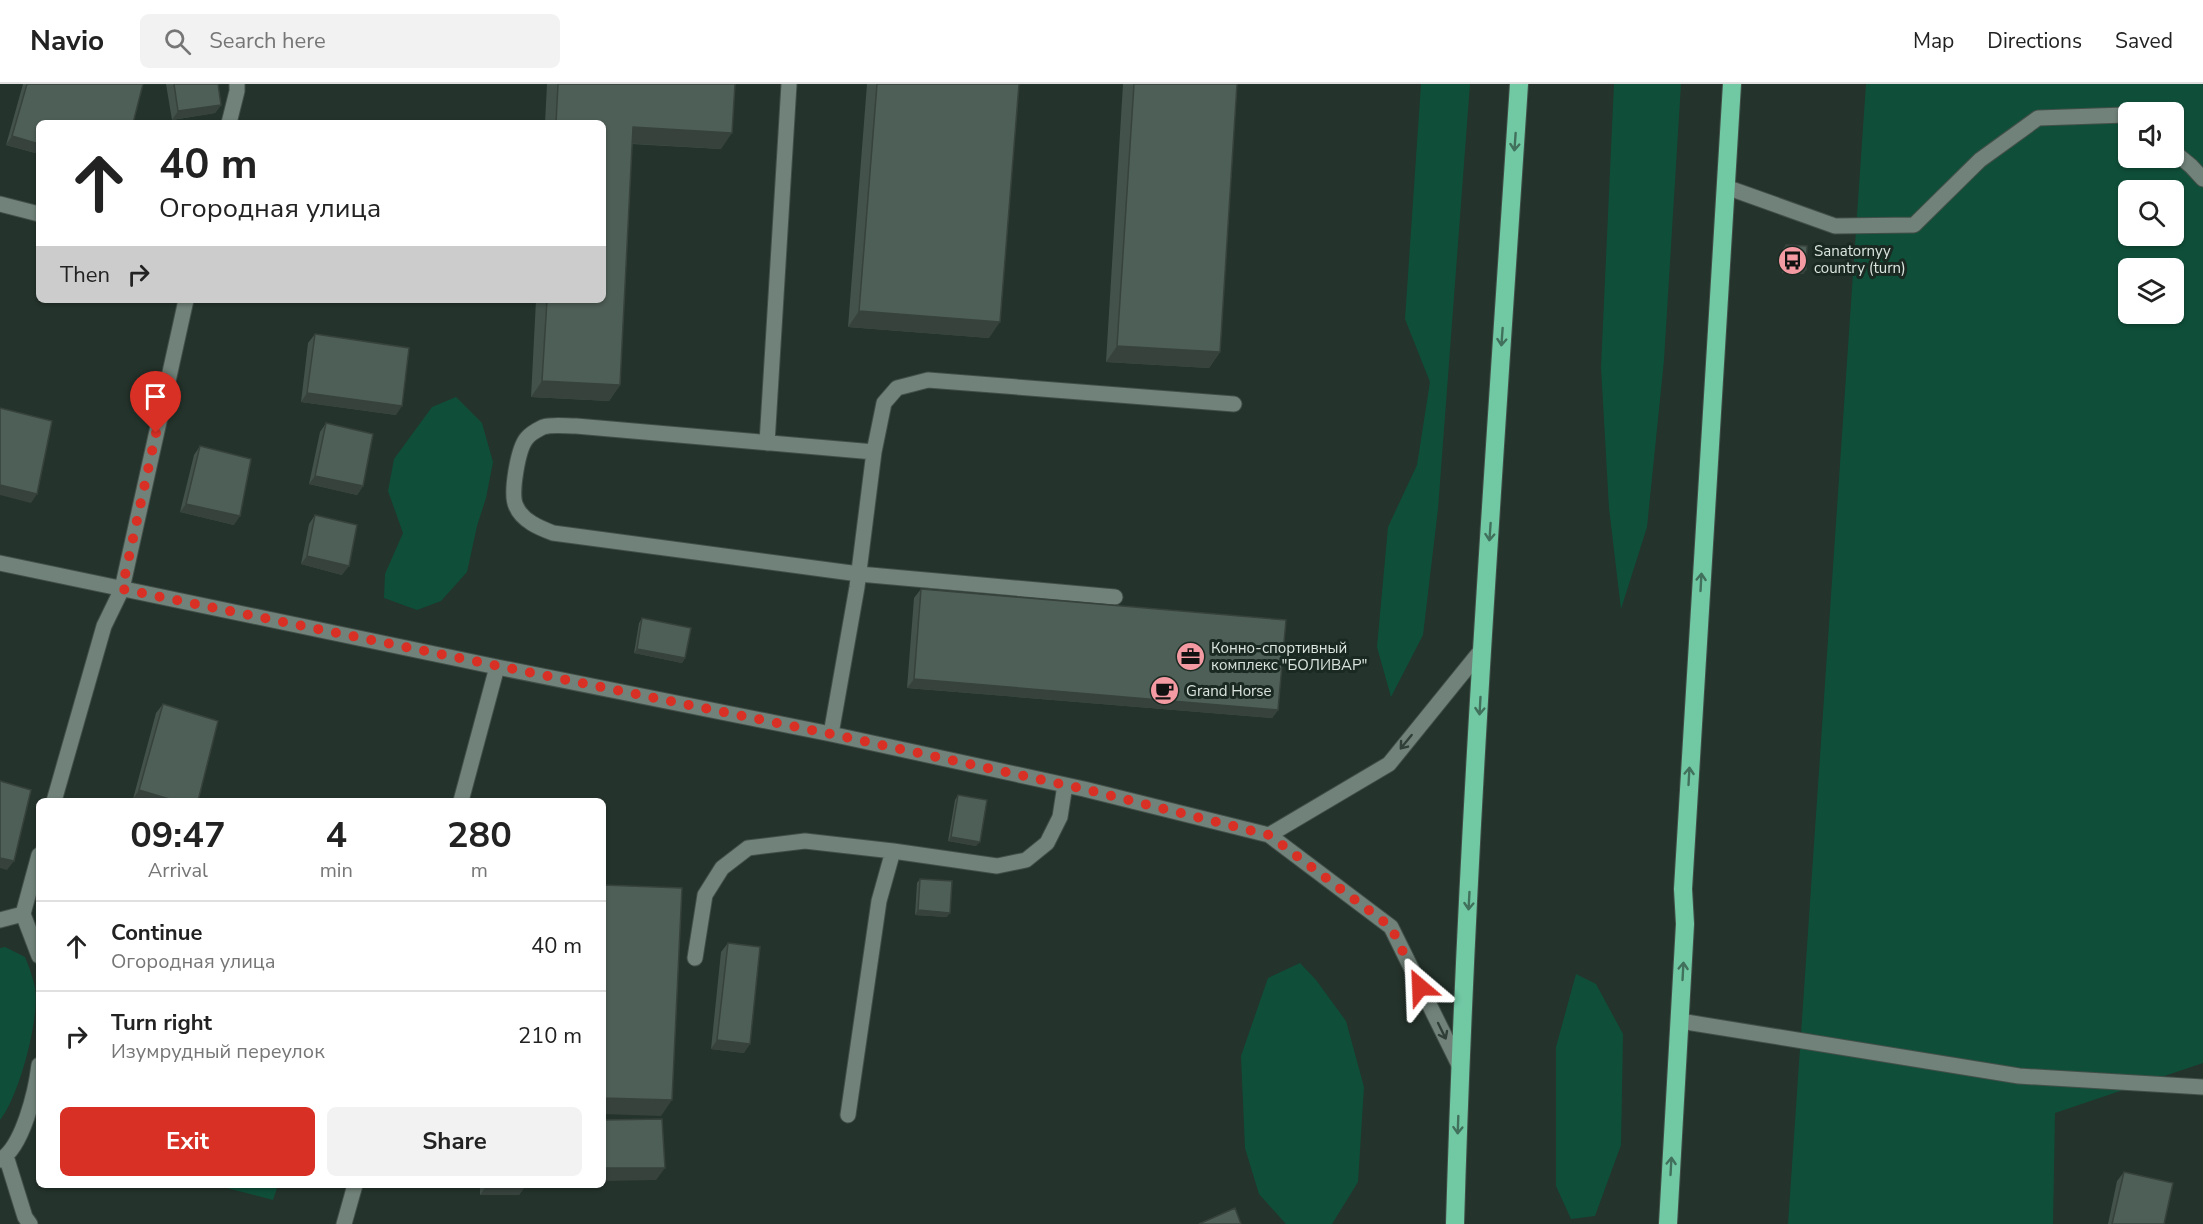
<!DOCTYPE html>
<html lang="en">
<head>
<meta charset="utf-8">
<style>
  :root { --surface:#fff; --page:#f2f2f2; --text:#222; --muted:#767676; --line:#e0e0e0; --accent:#d93025 }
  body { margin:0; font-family:"Nunito Sans",sans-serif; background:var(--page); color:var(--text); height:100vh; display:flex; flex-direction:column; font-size:22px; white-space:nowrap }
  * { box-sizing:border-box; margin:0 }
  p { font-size:20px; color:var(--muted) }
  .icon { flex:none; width:33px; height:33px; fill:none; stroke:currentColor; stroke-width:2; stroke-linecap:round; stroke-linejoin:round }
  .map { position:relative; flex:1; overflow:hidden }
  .drawer { position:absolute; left:36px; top:714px; width:570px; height:390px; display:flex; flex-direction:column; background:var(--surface); border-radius:9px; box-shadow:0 2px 4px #0004 }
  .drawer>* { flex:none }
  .hud { position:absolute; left:36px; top:36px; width:570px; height:183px; border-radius:9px; box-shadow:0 2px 4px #0004; background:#fff; color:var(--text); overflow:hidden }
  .tools { position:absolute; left:2118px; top:18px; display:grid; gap:12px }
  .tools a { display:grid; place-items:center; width:66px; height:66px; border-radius:9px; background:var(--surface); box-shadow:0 2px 4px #0004; font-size:30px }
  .pin { position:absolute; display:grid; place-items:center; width:51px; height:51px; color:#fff; margin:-62px -26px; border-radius:50% 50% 50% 0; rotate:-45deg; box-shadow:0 0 6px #0007 }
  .pin .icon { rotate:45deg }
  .me { position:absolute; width:66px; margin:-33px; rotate:334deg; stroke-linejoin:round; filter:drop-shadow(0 0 4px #0008) }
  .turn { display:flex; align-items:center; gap:21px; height:126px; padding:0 24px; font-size:27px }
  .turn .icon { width:78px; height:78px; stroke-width:2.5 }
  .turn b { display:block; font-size:42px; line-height:51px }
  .then { display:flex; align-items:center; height:57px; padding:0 24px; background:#0003; gap:12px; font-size:22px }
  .eta { display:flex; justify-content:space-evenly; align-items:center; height:102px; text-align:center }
  .eta b { font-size:36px; font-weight:700; line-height:42px }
  .cta { display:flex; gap:12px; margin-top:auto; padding:12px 24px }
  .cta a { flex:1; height:69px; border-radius:9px; background:var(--accent); color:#fff; font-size:24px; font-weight:700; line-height:69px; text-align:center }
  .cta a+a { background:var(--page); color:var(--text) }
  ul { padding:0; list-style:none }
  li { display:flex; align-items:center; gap:18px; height:90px; padding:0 24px; border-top:2px solid var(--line) }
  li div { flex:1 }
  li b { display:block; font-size:22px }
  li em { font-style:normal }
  header { display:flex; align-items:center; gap:36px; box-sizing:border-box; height:84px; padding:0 30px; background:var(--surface); border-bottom:2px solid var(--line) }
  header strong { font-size:28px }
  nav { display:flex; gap:33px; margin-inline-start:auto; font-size:21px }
  .search { width:420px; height:54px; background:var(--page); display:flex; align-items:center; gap:15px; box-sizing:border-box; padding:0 21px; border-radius:9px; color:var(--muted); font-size:22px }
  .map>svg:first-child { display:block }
  .green { fill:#0f4f39; fill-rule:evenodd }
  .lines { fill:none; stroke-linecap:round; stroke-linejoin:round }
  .minor-casing { stroke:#424f49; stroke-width:17 }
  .highway-casing { stroke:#424f49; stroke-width:20 }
  .minor { stroke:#708279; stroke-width:15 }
  .highway { stroke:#71c9a4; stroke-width:18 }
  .wall { fill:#43524b }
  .shaded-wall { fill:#37423d }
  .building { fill:#4e5f57; stroke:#37423d; stroke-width:1.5 }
  .oneway { stroke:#41715c }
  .oneway2 { stroke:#303f38 }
  .route { stroke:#d93025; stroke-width:10; stroke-dasharray:0 18 }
  .labels { text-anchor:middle; stroke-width:6; stroke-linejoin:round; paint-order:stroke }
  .poi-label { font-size:15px; fill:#dbe4df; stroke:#1a2922; text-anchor:start }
</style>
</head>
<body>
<header>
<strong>Navio</strong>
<div class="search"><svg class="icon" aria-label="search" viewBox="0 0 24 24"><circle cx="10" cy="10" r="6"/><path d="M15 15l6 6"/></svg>Search here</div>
<nav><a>Map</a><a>Directions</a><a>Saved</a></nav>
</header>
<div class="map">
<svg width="2203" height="1140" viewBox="0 0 2203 1140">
  <rect width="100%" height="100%" fill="#24332c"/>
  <!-- green -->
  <path class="green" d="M1421,0H1470L1438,425L1423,551L1391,613L1377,563L1388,443L1417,381L1430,298L1405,235Z
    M1614,0H1681L1664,276L1647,443L1621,525L1609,424L1601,283Z
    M1866,0H2203V979L2055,1029L2053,1140H1788ZM2128,28H2174V74H2128ZM2128,106H2174V152H2128ZM2128,184H2174V230H2128Z
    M456,313L482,339L493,378L486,414L477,442L467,488L441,517L417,526L384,514L385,490L403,449L388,407L394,375L432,323Z
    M5,863L25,873C29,883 33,893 35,904C40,934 19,1013 0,1036V864Z
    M1300,879L1316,896L1346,937L1364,1003L1358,1098L1332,1140H1286L1259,1110L1245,1064L1241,972L1268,894Z
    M1576,890L1596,900L1623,950L1621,1061L1595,1132L1571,1135L1556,1102V963Z
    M215,1101H278L273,1116Z"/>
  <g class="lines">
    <defs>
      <path id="minor" d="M229,39L237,7V0
        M2174,68L2191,82L2203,95
        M1726,103L1835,142L1914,141L1980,76L2038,34L2125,31L2128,34
        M0,120L39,130
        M767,359L789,0
        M874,368L576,342C566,342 552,340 543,343C539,345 530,350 527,354C518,364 510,410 516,422C522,437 540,444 553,449L859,490L1115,513
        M0,479L497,583L831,650L1084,705L1269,751L1391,843L1460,983
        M831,650L857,503L874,368L884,319L897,304L928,296L1234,320
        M54,717L104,542L122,505L186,216
        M461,717L497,583
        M1269,751L1389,680L1483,564
        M23,830L39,872
        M0,836L23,830L39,771
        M695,874L705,811L722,784L748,764L805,757L893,767L997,782L1026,776L1047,759L1060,733L1065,701
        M1680,937L2019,992L2203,1003
        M848,1031L879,817L893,767
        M6,1072L25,1133L30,1140
        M0,1076C23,1063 36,1006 39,981
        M344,1140L355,1101"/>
      <path id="highway" d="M1455,1140C1466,760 1494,380 1519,0
        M1668,1140L1685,840L1683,805L1732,0"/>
    </defs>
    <!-- minor casing -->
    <use href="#minor" class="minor-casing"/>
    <!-- highway casing -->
    <use href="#highway" class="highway-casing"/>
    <!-- minor -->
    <use href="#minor" class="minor"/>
    <!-- highway -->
    <use href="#highway" class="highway"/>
  </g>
  <!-- wall -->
  <path class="wall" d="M23,0H143L39,39V70L6,61Z
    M166,0H218L221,21L215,29L172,36Z
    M547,0H735L721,65L632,60L620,301L609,317L531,313L536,216H603V39H545Z
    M867,0H1019L989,254L848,243Z
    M1123,0H1237L1220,268L1209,284L1106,278Z
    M1786,161L1806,186L1803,190L1782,189L1783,165Z
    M315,250L396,331L301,318L308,259Z
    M326,339L363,402L357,411L309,400L320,348Z
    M200,362L234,441L180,428L194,371Z
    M315,431L342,491L301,480L309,440Z
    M921,505L1278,626L1272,634L907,604L914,514Z
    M642,534L685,574L682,579L634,569L639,539Z
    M163,620L198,717H140L133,715L156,629Z
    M958,711L976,762L948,757L955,716Z
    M920,795L947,833L915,831L917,799Z
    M728,859L744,969L711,965L721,868Z
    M2124,1088L2164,1140H2108L2117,1097Z
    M480,1101H526L519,1111H480Z"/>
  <!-- shaded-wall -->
  <path class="shaded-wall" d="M221,21L215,29L172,36L178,27Z
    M633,43L732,49L721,65L622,59Z
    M12,52L39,60V70L6,61Z
    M1785,185L1806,186L1803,190L1782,189Z
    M859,227L1000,238L989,254L848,243Z
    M1117,262L1220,268L1209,284L1106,278Z
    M542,297L620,301L609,317L531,313Z
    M307,309L402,322L396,331L301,318Z
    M315,392L363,402L357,411L309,400Z
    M0,401L37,410L31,419L0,411Z
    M186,420L240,432L234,441L180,428Z
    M307,472L349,482L342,491L301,480Z
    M637,565L685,574L682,579L634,569Z
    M914,595L1278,626L1272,634L907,604Z
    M139,706L176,717H140L133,715Z
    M951,753L980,758L976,762L948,757Z
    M0,774L14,777L7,786L0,784Z
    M918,826L950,829L947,833L915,831Z
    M717,956L750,960L744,969L711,965Z
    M603,1014L672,1016L661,1032L603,1030Z
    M603,1084H665L656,1096L603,1097Z
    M487,1101H526L519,1111H480Z"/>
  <!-- building -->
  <path class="building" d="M27,0H143L133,39H114L110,38V39H39V60L12,52Z
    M174,0H218L221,21L178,27Z
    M558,0H735L732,49L633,43L620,301L542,297L547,216H603V39H556Z
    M877,0H1019L1000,238L859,227Z
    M1134,0H1237L1220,268L1117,262Z
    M1786,161L1807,162L1806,186L1785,185Z
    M315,250L409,264L402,322L307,309Z
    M0,324L52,337L37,410L0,401Z
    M326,339L373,350L363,402L315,392Z
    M200,362L251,375L240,432L186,420Z
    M315,431L357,441L349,482L307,472Z
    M921,505L1286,536L1278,626L914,595Z
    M642,534L691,544L685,574L637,565Z
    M163,620L218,637L198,717H176L139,706Z
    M0,697L31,706L14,777L0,774Z
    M958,711L987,716L980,758L951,753Z
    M920,795L952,797L950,829L918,826Z
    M603,801L682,804L672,1016L603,1014Z
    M728,859L760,863L750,960L717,956Z
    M662,1035L665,1084H603V1036Z
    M2124,1088L2173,1099L2164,1140H2112Z
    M1235,1124L1241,1140H1199Z"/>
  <!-- one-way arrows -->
  <defs><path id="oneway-shaft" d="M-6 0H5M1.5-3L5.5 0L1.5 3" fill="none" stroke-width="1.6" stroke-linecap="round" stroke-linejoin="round" transform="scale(1.5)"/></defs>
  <g class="oneway">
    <use href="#oneway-shaft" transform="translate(1515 58) rotate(94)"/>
    <use href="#oneway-shaft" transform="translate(1502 253) rotate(94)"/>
    <use href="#oneway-shaft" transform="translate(1490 448) rotate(94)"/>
    <use href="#oneway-shaft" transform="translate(1701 498) rotate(-87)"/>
    <use href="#oneway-shaft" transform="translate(1480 622) rotate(93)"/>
    <use href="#oneway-shaft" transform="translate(1689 692) rotate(-87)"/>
    <use href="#oneway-shaft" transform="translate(1469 817) rotate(93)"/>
    <use href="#oneway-shaft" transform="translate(1683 887) rotate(-87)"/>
    <use href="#oneway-shaft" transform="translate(1458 1041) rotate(92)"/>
    <use href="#oneway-shaft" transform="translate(1671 1082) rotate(-87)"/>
  </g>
  <g class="oneway2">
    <use href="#oneway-shaft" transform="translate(1406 658) rotate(129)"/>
    <use href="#oneway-shaft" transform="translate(1442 947) rotate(64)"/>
  </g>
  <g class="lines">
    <!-- route -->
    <path class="route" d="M156,349L122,505L831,650L1084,705L1269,751L1391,843L1420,903"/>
  </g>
  <!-- icons -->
  <defs>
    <symbol id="bus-disc" viewBox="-11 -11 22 22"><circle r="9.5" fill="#f49aa2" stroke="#1a2922"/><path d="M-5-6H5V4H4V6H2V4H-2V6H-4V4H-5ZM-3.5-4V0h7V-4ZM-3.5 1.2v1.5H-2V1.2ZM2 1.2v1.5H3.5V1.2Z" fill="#111"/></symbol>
    <symbol id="office-disc" viewBox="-11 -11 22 22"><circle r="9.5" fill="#f49aa2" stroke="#1a2922"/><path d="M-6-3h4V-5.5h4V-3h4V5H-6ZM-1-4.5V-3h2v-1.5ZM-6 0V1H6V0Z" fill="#111"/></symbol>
    <symbol id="cafe-disc" viewBox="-11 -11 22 22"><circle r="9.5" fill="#f49aa2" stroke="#1a2922"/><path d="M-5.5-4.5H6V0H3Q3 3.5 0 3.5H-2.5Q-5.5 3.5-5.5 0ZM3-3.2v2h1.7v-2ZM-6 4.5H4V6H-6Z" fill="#111"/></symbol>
  </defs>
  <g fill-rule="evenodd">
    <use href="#bus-disc" x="1776" y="160" width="33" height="33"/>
    <use href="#office-disc" x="1174" y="556" width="33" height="33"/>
    <use href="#cafe-disc" x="1148" y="590" width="33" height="33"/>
  </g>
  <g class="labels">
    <!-- poi labels -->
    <g class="poi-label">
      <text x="1814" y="172">Sanatornyy<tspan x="1814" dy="17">country (turn)</tspan></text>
      <text x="1211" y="569">Конно-спортивный<tspan x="1211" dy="17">комплекс "БОЛИВАР"</tspan></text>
      <text x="1186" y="612">Grand Horse</text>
    </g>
  </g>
</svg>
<div class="tools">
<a><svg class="icon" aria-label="sound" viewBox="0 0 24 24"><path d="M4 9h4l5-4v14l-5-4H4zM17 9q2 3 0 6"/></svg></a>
<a><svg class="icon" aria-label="search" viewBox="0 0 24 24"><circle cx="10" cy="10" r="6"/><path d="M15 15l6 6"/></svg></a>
<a><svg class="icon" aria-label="layers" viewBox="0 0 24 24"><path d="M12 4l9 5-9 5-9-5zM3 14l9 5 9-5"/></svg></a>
</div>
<div class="pin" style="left:156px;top:349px;background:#d93025"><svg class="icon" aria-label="arrive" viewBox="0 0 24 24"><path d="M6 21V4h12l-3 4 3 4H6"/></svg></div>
<svg class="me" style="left:1420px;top:903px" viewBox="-20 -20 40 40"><path d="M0-17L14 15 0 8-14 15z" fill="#d93025" stroke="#fff" stroke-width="4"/></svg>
<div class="hud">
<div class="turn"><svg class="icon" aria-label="ahead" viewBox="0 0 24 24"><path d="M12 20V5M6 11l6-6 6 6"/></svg><div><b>40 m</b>Огородная улица</div></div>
<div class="then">Then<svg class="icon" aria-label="right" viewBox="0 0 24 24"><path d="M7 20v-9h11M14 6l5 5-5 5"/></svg></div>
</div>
<section class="drawer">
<div class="eta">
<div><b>09:47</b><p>Arrival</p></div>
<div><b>4</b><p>min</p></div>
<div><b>280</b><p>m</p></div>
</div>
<ul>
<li><svg class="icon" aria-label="ahead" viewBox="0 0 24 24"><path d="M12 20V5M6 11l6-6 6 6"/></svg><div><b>Continue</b><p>Огородная улица</p></div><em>40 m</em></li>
<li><svg class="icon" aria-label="right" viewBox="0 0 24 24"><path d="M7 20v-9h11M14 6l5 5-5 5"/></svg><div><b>Turn right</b><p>Изумрудный переулок</p></div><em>210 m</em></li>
</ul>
<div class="cta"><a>Exit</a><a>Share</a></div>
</section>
</div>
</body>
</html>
